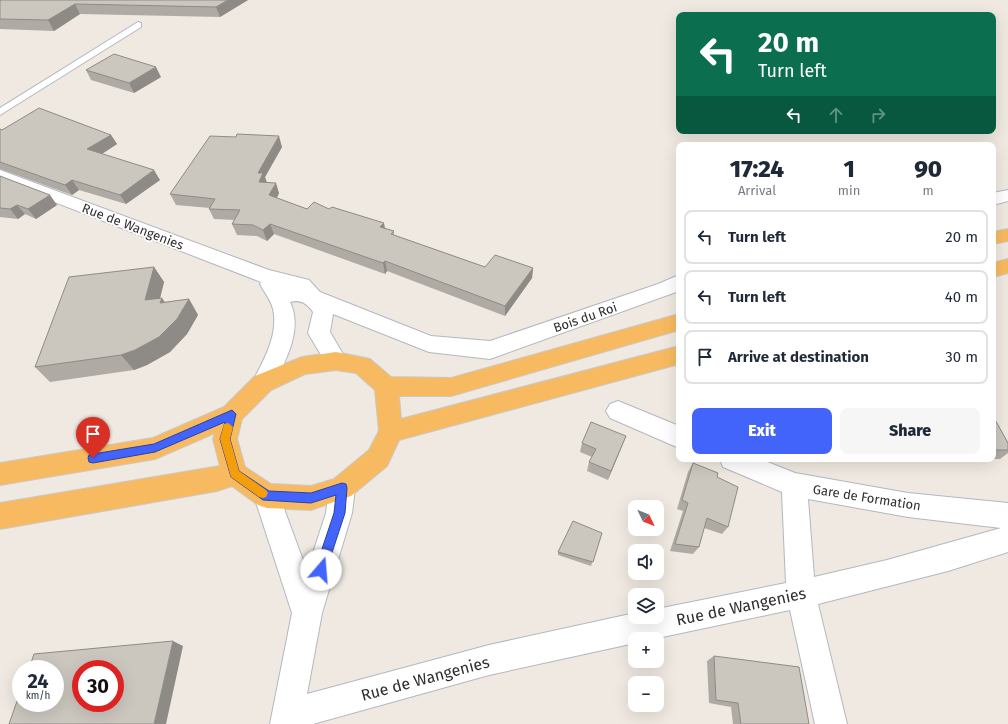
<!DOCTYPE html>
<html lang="en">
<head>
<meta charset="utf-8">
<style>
  :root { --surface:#fff; --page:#f6f6f7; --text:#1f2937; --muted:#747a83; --line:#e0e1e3; --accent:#4264fb }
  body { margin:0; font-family:"Fira Sans",sans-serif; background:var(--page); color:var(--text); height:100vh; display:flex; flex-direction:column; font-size:15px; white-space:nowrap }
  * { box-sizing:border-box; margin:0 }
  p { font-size:13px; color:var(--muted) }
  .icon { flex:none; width:22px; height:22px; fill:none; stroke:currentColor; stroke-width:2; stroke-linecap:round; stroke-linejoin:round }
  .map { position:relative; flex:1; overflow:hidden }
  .drawer { position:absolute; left:676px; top:142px; width:320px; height:320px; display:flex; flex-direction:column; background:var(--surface); border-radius:8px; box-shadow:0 4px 16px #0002 }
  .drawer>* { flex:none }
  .top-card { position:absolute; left:676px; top:12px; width:320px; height:122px; border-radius:8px; box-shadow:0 4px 16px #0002; background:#0b6e4f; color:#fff; overflow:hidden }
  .needle { width:26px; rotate:133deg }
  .tools { position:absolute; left:628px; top:500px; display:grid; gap:8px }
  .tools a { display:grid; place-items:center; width:36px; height:36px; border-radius:8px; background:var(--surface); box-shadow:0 4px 16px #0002; font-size:20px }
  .speed { position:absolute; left:12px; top:660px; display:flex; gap:8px; font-size:20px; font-weight:700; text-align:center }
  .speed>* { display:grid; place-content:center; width:52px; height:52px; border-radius:50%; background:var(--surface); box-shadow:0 4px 16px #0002; line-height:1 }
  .speed small { font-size:10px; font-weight:400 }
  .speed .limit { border:6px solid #d22; background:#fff; color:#111 }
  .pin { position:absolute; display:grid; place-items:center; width:34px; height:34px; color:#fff; margin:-41px -17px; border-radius:50% 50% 50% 0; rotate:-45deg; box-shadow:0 0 4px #0007 }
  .pin .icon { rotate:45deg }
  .me { position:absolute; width:44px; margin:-22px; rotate:18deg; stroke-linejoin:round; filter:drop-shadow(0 0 3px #0008) }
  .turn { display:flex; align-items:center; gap:14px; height:84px; padding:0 16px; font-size:18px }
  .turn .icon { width:52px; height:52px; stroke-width:2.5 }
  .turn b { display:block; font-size:28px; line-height:34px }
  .lanes { display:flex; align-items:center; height:38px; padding:0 16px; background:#0003; justify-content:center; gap:20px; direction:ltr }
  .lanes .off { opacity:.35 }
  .eta { display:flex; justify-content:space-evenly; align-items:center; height:68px; text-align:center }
  .eta b { font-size:24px; font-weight:800; line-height:28px }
  .cta { display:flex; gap:8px; margin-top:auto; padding:8px 16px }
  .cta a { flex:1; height:46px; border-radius:8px; background:var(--accent); color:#fff; font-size:16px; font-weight:800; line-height:46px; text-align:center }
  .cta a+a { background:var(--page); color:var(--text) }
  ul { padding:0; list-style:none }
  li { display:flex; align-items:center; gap:12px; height:54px; margin:0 8px 6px; padding:0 8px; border:2px solid var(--line); border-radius:8px }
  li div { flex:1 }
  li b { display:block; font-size:15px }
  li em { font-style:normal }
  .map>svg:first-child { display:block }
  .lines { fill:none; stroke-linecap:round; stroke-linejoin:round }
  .service-casing { stroke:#b4b7c1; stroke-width:2 }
  .minor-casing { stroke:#b4b7c1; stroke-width:2 }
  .trunk-casing { stroke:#c9c9c9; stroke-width:2 }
  .service { fill:#fff; fill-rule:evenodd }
  .minor { fill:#fff; fill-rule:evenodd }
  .trunk { fill:#f8ba60; fill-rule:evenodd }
  .wall { fill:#afaba4 }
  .shaded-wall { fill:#8e8b86 }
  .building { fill:#cbc7bf; stroke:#8e8b86; fill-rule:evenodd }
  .route { fill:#4264fb; stroke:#2b41a3 }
  .slow { fill:#f59e0b }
  .labels { text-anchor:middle; stroke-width:3.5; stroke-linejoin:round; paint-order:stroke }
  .street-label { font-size:13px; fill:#2e2e2e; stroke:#fff }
  .near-street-label { font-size:16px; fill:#2e2e2e; stroke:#fff }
</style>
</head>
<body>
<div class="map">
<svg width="1008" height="724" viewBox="0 0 1008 724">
  <rect width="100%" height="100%" fill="#efe9e1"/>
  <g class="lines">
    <defs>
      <path id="service" d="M138,22L141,23V27L0,115V108Z"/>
      <path id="minor" d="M0,170L269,270L309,280L320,292L431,336L490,341L658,284L679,275V291L490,359L429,352L333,314L330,332L347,361L344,367L336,370L328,367L308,333L313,312C307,304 301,299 290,302C304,330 284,364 271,390L263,392L255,390L252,383C263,361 279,335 273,309C271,300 264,292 260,284L261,282L0,181Z
        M1008,190V201L993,205V193Z
        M618,401L679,426V448L610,418L606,411L610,404Z
        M720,459H760L795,473L908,493L1008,503V552L948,571L818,604L847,724H815L790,610L653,639H635V643L489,675L313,724H270L292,613L254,496L258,487L267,484L276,487L307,571L326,513L329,488L333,480L342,476L351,480L355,488L352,513L322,613L307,694L489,645L635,613V617H657V609L786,583L782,492L723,467ZM808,499L908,517L1001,528L887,560L814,577Z"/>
      <path id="trunk" d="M1008,229V241L993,244V232Z
        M1008,259V273L993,277V263Z
        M679,314V330L451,396H399L401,419L679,346V364L399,440L387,466L351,496L311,510L267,508L258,505L232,486L217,491L0,529V503L220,466L213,439L215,433L155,459L0,485V463L153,438L224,407L255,376L302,357L336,352L370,359L391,377L451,378ZM336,370L356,373L375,390L379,431L369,450L334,479L311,486L271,484L245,467L237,439L242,419L271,390L305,374Z"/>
    </defs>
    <!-- service casing -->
    <use href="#service" class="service-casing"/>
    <!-- minor casing -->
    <use href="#minor" class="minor-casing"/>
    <!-- trunk casing -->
    <use href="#trunk" class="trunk-casing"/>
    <!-- service -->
    <use href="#service" class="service"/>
    <!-- minor -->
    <use href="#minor" class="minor"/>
    <!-- trunk -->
    <use href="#trunk" class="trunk"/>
  </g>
  <!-- wall -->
  <path class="wall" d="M248,0L220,17L80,14L54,31L0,29V1Z
    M86,70L161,77L134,93L91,80Z
    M0,129L111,135L117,144L102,154L160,180L126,204L79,190L72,195L0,169Z
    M236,137L282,147L265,177L267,182L279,193L277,198L307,209H329L394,231V235L485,267L533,268L532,278L505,316L387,271L385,274L274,234L267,241L257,236L237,235L232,224L235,220L214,219L209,209L210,208L176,205L170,194Z
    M0,176L57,205L36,219L25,214L18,219L0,217Z
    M154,267L164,282L160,298L165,302L189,299L198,315L187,334L170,352L147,365L134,370L50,382L35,367Z
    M993,416L1008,443V453L1000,459H993Z
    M626,436L622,446L608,480L587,471L589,462L592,457L580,452L582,443Z
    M693,463L717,477L728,527L722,534L704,528L699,547L693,554L670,551L683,511L677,509L688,472Z
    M602,533L591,566L558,555V552Z
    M714,656L809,724H733L731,707L709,703L707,661Z"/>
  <!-- shaded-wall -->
  <path class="shaded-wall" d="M228,0H248L220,17L216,7Z
    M75,4L80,14L54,31L48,20Z
    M156,67L161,77L134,93L129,83Z
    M111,135L117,144L94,159L87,149Z
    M279,136L282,147L265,177L267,184L259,182L258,173Z
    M154,170L160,180L126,204L120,195Z
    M72,180L79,190L72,195L65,185Z
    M276,183L279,193L273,205L269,195Z
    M50,195L57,205L36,219L28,209Z
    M17,205L25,214L18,219L10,209Z
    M384,223L386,233L380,227Z
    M270,224L274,234L267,241L263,230Z
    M385,261L387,271L385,274L383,263Z
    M154,267L164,282L156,315L145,300Z
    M533,268L532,278L505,316V306Z
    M162,298L172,313L160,303Z
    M189,299L198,315L187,334L170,352L147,365L134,370L121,355Z
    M626,436L622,446L608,480L611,471Z
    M173,641L183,646L166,724H154Z"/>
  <!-- building -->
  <path class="building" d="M2,0H228L216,7L75,4L48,20L0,19V1Z
    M114,54L156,67L129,83L86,70Z
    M39,108L111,135L87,149L154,170L120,195L72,180L65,185L0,162V129L2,130Z
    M237,134L279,136L258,173H263L259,182L276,183L269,195L307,209L314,202L329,209L332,207L384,223L380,227L394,231L391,234L485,267L495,255L533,268L505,306L385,261L383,263L270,224L263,230L253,225L232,224L240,210L209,209L215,199L170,194L210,136L236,137Z
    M0,176L50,195L28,209L17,205L10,209L0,208Z
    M154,267L145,300L162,298L160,303L189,299L177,319L159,337L135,350L121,355L35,367L69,277Z
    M993,416L1008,443V450H993Z
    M591,422L626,436L611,471L589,462L596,449L582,443Z
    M693,463L718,473L717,477L738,487L728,527L707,518L699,547L675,544L688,503L682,500Z
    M573,521L602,533L593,562L558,552Z
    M173,641L154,724H9L21,690V703H55V669H29L34,654ZM81,669H115V703H81Z
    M714,656L799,667L809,724H741L738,703L716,700Z"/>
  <!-- route -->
  <path class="route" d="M232,410L236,414L230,439L239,471L269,491L311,493L342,483L346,484L347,488L345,513L325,574L321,576L317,574L315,570L334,513L336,495L311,503L263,500L231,477L220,439L225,422L155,452L93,463L89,462L88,458L89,455L93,454L154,444Z"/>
  <!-- slow -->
  <path class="slow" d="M228,423L233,427L230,439L239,471L266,490L268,493L266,497L263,498L259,497L231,477L220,439L224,424Z"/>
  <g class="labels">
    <!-- street labels -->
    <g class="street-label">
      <text transform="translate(133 226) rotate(21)" y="5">Rue de Wangenies</text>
      <text transform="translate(585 317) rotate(-19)" y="5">Bois du Roi</text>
      <text transform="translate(867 497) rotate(9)" y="5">Gare de Formation</text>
    </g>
    <!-- near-street labels -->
    <g class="near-street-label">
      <text transform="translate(741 606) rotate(-12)" y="6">Rue de Wangenies</text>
      <text transform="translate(425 678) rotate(-15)" y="6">Rue de Wangenies</text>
    </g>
  </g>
</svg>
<div class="tools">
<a><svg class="needle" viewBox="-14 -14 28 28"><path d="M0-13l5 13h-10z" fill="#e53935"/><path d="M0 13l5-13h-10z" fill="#747a83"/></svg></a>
<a><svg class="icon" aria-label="sound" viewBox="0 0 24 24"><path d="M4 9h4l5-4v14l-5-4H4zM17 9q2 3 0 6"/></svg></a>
<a><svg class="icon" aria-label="layers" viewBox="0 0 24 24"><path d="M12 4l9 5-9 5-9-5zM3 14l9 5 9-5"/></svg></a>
<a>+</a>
<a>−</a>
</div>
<div class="speed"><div>24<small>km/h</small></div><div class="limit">30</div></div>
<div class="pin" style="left:93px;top:458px;background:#d93025"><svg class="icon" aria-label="arrive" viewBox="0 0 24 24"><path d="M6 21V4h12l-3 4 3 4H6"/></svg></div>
<svg class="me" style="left:321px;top:570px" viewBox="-20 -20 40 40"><circle r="19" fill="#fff"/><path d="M0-13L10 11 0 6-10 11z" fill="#4264fb"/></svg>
<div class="top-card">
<div class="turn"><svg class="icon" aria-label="left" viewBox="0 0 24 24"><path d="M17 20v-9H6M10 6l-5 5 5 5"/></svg><div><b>20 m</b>Turn left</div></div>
<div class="lanes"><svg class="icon" aria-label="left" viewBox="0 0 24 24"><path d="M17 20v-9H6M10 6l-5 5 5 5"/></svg><svg class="icon off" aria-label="ahead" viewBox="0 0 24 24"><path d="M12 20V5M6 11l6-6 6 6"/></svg><svg class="icon off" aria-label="right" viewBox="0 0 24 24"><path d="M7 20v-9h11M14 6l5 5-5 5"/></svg></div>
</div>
<section class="drawer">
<div class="eta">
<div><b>17:24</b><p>Arrival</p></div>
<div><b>1</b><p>min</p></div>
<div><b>90</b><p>m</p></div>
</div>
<ul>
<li><svg class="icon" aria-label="left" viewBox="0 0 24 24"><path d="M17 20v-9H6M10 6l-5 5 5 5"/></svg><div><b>Turn left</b></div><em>20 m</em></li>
<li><svg class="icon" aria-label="left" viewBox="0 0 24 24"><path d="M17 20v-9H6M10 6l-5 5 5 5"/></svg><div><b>Turn left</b></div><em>40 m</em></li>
<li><svg class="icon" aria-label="arrive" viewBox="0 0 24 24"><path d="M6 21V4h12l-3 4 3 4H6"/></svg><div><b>Arrive at destination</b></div><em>30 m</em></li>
</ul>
<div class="cta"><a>Exit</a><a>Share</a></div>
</section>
</div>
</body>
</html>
